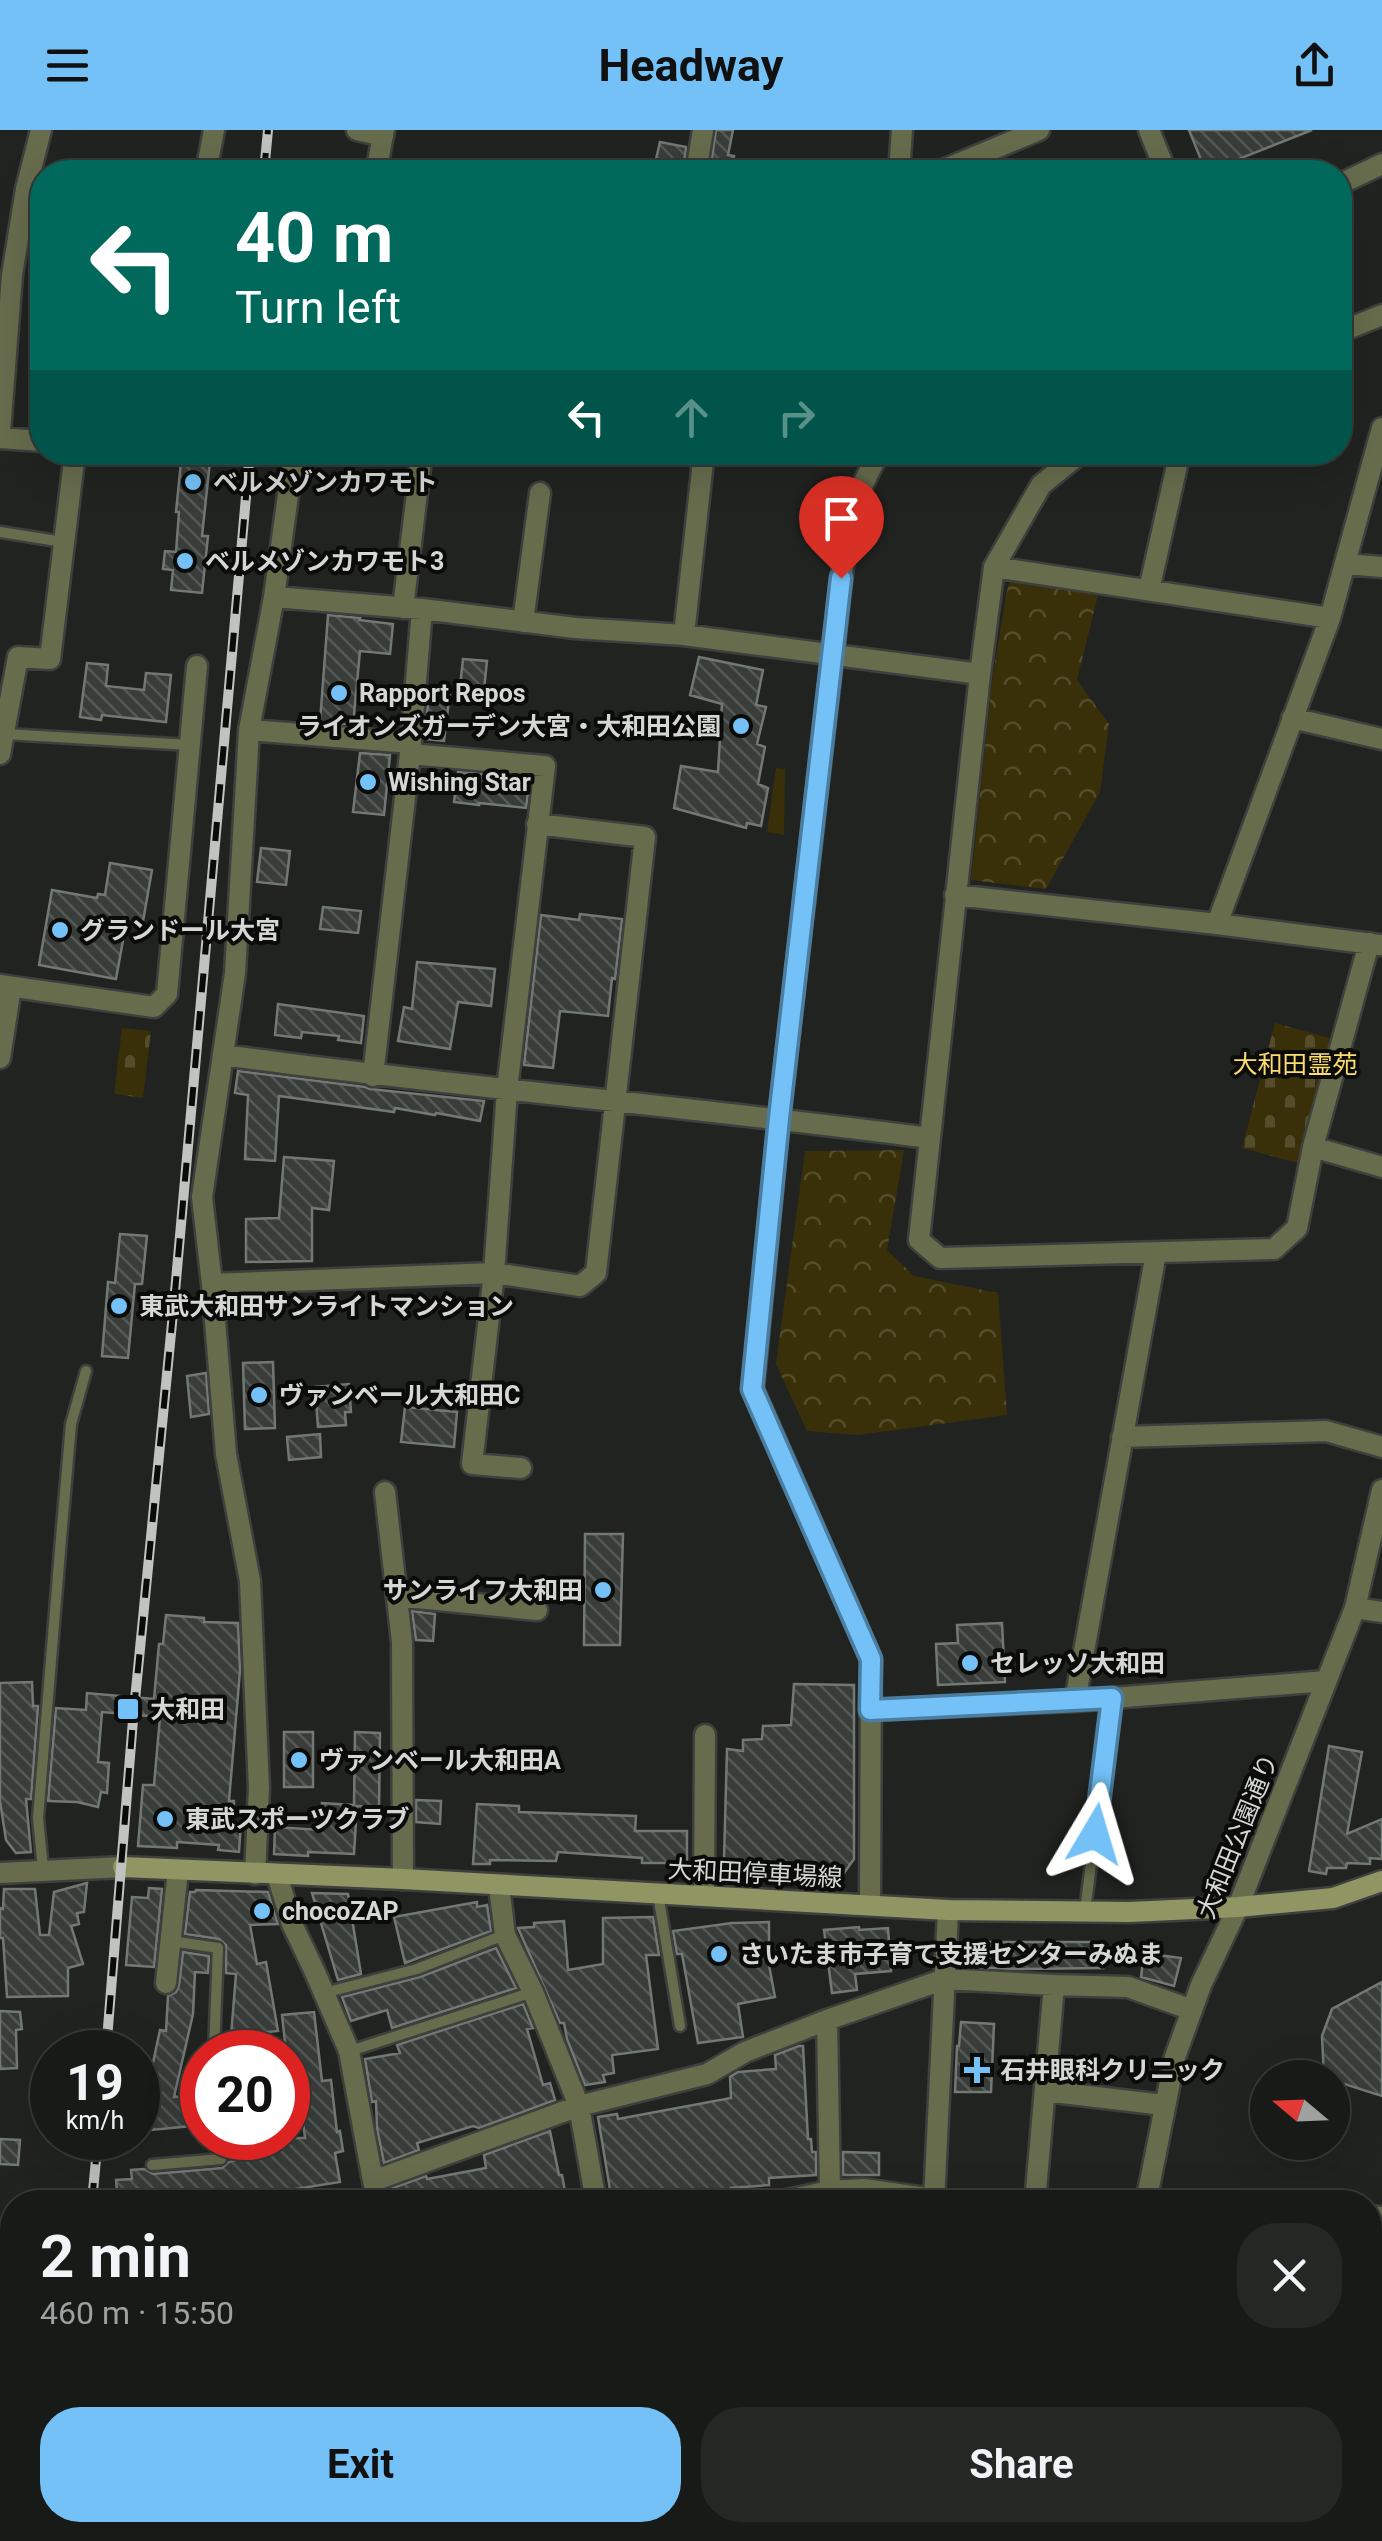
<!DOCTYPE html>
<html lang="en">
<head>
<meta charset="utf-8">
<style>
  :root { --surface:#181a17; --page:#252724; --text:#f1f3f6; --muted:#9fa1a1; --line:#363836; --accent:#73c1f6 }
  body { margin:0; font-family:Roboto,"Noto Sans JP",sans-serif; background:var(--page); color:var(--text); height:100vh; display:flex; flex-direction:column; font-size:38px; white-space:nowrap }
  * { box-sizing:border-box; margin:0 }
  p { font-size:32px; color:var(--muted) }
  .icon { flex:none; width:55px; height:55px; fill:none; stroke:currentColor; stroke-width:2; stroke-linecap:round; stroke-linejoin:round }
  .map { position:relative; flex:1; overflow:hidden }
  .side { position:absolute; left:0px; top:2060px; width:1382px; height:352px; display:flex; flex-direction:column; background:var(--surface); border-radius:40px 40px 0 0; box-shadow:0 10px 40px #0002,0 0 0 2px var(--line) }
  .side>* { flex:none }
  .top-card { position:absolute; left:30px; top:30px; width:1322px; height:305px; border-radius:40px; box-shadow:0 10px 40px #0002,0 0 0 2px var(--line); background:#00695c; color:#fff; overflow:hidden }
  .needle { width:65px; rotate:289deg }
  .controls { position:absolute; left:1250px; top:1930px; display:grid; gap:20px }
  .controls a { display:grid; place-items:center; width:100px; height:100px; border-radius:50%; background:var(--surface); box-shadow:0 10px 40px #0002,0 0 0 2px var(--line); font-size:50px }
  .speed { position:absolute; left:30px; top:1900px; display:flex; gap:20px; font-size:50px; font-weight:700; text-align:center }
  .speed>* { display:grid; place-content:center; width:130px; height:130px; border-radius:50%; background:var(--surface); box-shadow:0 10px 40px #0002,0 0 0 2px var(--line); line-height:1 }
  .speed small { font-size:25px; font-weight:400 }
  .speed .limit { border:15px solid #d22; background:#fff; color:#111 }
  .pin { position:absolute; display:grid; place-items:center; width:85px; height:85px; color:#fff; margin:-102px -42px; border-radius:50% 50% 50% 0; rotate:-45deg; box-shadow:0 0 10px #0007 }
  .pin .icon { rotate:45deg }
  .me { position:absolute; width:110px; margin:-55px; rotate:7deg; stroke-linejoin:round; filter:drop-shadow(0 0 8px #0008) }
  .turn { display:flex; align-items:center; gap:35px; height:210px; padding:0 40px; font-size:45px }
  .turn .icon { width:130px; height:130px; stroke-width:2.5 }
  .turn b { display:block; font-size:70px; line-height:85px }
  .lanes { display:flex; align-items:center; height:95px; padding:0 40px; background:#0003; justify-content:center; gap:50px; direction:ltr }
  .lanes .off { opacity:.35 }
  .round { display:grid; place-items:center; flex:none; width:105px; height:105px; border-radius:40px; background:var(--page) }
  .head { display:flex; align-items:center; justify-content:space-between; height:170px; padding:0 40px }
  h1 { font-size:60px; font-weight:700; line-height:75px }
  .primary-button { display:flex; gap:20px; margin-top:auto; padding:20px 40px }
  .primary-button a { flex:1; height:115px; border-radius:40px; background:var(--accent); color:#111; font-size:40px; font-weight:700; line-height:115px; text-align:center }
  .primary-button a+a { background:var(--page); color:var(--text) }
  header { display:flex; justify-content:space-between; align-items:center; height:130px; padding:0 40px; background:var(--accent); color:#111; font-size:45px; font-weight:700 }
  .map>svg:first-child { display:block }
  .forest { fill:url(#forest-crowns) }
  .cemetery { fill:url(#cemetery-stones) }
  .park { fill:#392f08 }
  .building { fill:url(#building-back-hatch); stroke:#727874; stroke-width:2.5 }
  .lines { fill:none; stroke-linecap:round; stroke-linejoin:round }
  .service-casing { stroke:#3d403c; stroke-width:15 }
  .minor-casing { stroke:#3d403c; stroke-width:25 }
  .tertiary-casing { stroke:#3d403c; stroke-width:25 }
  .secondary-casing { stroke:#3d403c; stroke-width:25 }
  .service { stroke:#676c4d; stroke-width:10 }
  .minor { stroke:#676c4d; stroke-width:20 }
  .tertiary { stroke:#676c4d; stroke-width:20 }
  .secondary { stroke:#8f9663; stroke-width:20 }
  .rail-casing { stroke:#c1c3c1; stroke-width:10 }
  .rail { stroke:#0b0c0a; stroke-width:6; stroke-dasharray:19; stroke-linecap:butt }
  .route-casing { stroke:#4b7da0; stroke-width:25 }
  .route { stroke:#73c1f6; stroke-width:18 }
  .poi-dot { fill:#73c1f6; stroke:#0b0c0a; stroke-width:4 }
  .labels { text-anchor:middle; stroke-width:8; stroke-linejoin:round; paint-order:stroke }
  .poi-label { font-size:25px; font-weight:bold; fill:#d5d7d5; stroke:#0b0c0a; text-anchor:start }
  .park-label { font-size:25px; fill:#fbdc6d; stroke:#0b0c0a }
  .street-label { font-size:25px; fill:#d5d7d5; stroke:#0b0c0a }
</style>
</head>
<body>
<header><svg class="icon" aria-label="menu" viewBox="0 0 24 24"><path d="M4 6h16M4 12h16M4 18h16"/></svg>Headway<svg class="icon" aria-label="share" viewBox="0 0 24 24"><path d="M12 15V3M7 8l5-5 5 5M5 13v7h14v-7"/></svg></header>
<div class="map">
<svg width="1382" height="2411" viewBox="0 0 1382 2411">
  <defs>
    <pattern id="forest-crowns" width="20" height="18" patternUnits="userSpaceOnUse" patternTransform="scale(2.5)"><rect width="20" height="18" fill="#392f08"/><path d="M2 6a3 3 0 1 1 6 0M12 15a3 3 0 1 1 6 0" fill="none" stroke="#554c2b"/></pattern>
    <pattern id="cemetery-stones" width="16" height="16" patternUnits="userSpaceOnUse" patternTransform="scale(2.5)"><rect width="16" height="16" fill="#392f08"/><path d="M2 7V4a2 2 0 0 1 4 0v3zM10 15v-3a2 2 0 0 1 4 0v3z" fill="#554c2b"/></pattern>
    <pattern id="building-back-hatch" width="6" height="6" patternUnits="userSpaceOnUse" patternTransform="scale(2.5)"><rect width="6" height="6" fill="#383d3a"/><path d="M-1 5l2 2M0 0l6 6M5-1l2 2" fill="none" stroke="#545856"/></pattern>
  </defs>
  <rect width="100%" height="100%" fill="#20231f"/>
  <!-- forest -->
  <path class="forest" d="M1011,446L1099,461L1077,550L1109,594L1100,662L1046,759L971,750L992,551L1006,465Z
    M904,1020L887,1120L914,1146L998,1163L1007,1285L858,1305L807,1301L776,1234L805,1021Z"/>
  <!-- cemetery -->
  <path class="cemetery" d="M1275,893L1333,909L1298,1033L1242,1018Z
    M122,898L151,901L143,968L114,964Z"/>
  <!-- park -->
  <path class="park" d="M776,638L785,639L784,705L767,702Z"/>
  <!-- building -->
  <path class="building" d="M716,0H733L728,25L734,26L730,42H710Z
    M1189,0H1312L1206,42Z
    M660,12L686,17L683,42H653Z
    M182,322H211L202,406H208L202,463L171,460L173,440L163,439L165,421L176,422L179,382H176Z
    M328,485L360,488L359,490L393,494L390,524L360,521L353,595L320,592Z
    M699,527L763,540L756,575L766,577L757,614L765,617L758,654L768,658L761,696L747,693L746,698L674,678L681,636L718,642L722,574L690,565Z
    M463,529L487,531L483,569L459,566Z
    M87,533L108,535L106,556L144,560L146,543L171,545L166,592L102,585L101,590L80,587Z
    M429,559L450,562L444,611L425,609Z
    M360,623L390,625L384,685L353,682Z
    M458,642L530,648L526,678L479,673V675L454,672Z
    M261,718L290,721L286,755L257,752Z
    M110,733L152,740L142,797L126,794L116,849L39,835L52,760L97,768L98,764L105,765Z
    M323,777L361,781L358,803L320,799Z
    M580,784L622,789L615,849L612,848L608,886L560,881L553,938L524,935L541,785L579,790Z
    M417,832L495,839L491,876L458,872L450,919L398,911L404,877L412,879Z
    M278,874L364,886L361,913L338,910L339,906L302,902L301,908L275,905Z
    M238,941L365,957L370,959L484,971L480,991L436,983L435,985L395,978L394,982L279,966L275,1031L245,1029L248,965L235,963Z
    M284,1027L334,1031L329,1080L312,1078V1131L246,1132V1089L279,1088Z
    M120,1104L147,1106L142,1154H135L128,1228L102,1226L108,1152L115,1153Z
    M273,1232L275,1298L245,1299L243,1233Z
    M206,1243L209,1284L191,1287L187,1246Z
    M349,1254L351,1282H345L346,1295L318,1297L315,1257Z
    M405,1277L457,1282L454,1317L401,1312Z
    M320,1304L321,1327L289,1330L287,1307Z
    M585,1404H623L620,1515H584Z
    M412,1481L435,1484L433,1511L416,1510Z
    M166,1485L204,1488V1492L238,1493L240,1541L229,1671H234L233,1692L241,1693L239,1722L218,1720L219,1715L177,1712V1718L138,1716L143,1655H154L160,1587L102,1582L98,1632L109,1633L107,1663L101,1662L98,1677L77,1672L48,1671L56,1578L86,1580L87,1563L154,1569L159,1514H163Z
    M1002,1493L1005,1552L938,1555L936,1514L958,1513L957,1495Z
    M32,1552L33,1576H38L31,1669H26L31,1722L16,1723L6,1710L0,1671V1553Z
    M794,1554L854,1555V1729L844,1743L751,1740L741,1729H724L727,1619L743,1621V1610L762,1609L763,1596L791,1595Z
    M284,1602H313V1657H284Z
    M355,1602L380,1603L379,1677L357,1676L354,1724L308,1722V1726L274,1724L275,1697L321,1700L322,1673L354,1675Z
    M1329,1616L1362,1622L1347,1704L1382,1689V1729L1370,1728V1734L1347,1733L1346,1738H1327L1326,1744L1309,1741Z
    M416,1670L441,1671L440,1694L416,1692Z
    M477,1674L519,1676V1682L636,1686L635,1701H687V1733H642V1728L558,1722L556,1731L490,1730V1734H473Z
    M87,1753L84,1782L77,1783L79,1794L71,1796L83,1834L68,1838V1866L7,1867L3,1808H0V1778L3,1779L4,1759H35L40,1805H49L54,1762Z
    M149,1758L162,1759L154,1837L126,1835L132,1767L148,1768Z
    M196,1760L268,1762L278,1794L250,1795L257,1834L266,1832L278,1901L231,1906L236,1844L226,1843V1815L219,1809L185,1804L190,1762H195Z
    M312,1763L348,1764L361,1844L338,1850Z
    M477,1772V1777L487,1775L491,1801L405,1833L394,1787Z
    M653,1787L659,1825H646L658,1919L612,1925L614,1943L603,1945L605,1952L585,1955L567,1909L564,1893H560L518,1798L534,1797V1793L564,1791L568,1840L603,1834V1788Z
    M769,1792V1835L775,1867L738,1874L743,1907L698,1913L682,1824H677L673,1801L732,1793Z
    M859,1797V1800L888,1798L891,1841L855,1844L857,1860L832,1863L824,1800Z
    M970,1812H1101L1103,1838L1020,1839L970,1837Z
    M496,1818L516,1858L392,1898L387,1880L351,1891L342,1867L420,1847Z
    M183,1822L209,1826L208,1843L195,1842L193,1884L174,1967L202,1964V1995L141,2001L140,1977H143L142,1969H149L148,1956L160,1900L166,1901L168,1866L176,1862L179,1855Z
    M1144,1823L1181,1828L1174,1856L1141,1847Z
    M1382,1852V1966L1332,1950V1948L1324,1947L1322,1906L1332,1879Z
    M523,1874L533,1898L527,1899L543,1955L550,1953L555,1970L479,1998L473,1996L417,2013L419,2020L384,2033L377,1998L376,1971L372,1972L365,1929L400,1923L397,1915Z
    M0,1881L20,1882L22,1899L16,1900L17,1938L0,1939Z
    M314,1882L322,1951L331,1950L337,2002L340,2001L343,2021L335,2023L340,2052L276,2062V2067L228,2072H118L116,2050L132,2049L131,2040L144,2039L153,2044L222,2038L229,2032L252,2025L250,2008H305L299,1957L290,1958L282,1885Z
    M961,1892L994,1894L991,1962H955L957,1916H959Z
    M799,1916H803L808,2009H811L812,2022H816V2045L769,2048V2055L731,2058L733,2069L715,2072H654V2069L612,2072L598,1987L617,1984L618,1989L731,1968L730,1947L738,1942L776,1939L775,1925Z
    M550,2001L559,2045H562L567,2072H393L390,2059L426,2046L427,2049L486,2038L484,2025Z
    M0,2009L20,2010L18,2035L0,2034Z
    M843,2022L879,2023V2045H843Z"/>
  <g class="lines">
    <defs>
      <path id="service" d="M0,402L63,412
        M5,604L190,615
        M43,1739L38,1688L62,1397L71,1294L86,1241
        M658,1764L680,1896
        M1085,1781L1112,1568
        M171,1811L218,1818L214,1922
        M324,1863L417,1839L504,1805
        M350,1921L533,1862
        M152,2035L221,2029L219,2008
        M1370,2081L1382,2082
        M1110,2408L1180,2411
        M1235,2411L1236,2400"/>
      <path id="minor" d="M357,0L383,6
        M1149,0L1166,42
        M206,42L214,0
        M376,42L384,0
        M696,42L703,0
        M899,42L902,0
        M938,42L1039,0
        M1340,202L1382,185
        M0,302L12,145L26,59L41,0
        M0,308L42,311
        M1346,434L1382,437
        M994,437L1041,355L1082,322
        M1149,460L1180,322
        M274,467L422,479L575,498L684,505L980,544
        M403,478L422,322
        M1330,488L994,437L980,544L919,1110L940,1128L1274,1119L1297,1098L1313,1017L1369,813
        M523,492L540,363
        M684,505L704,322
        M1292,588L1382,609
        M249,600L411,613
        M0,624L18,527L50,529L75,322
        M955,765L1217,794L1380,815
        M1217,794L1330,488L1382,298
        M0,855L154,877L167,864L197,536
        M223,925C458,957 694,977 929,1008
        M0,928L11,857
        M373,946L410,624L422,479
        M1313,1017L1382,1037
        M212,1154L494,1143L507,960L545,636L410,624
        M753,1259L871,1529L870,1774
        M1122,1307L1326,1301L1382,1317
        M521,1338L472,1334L494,1143L580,1156L596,1143L645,707L537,694
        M385,1362L402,1512L403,1749
        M397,1466L537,1480
        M1355,1478L1382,1482
        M1075,1571L1156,1123
        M871,1580L1075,1571L1326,1551
        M255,1744L259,1658L250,1451L226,1324L212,1154L202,1067L235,843L249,600L274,467L294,322
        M277,1745L292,1794L314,1840L349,1921L373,2051L380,2072
        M499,1756L505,1805L533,1862L579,1976L596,2072
        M704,1766L705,1605
        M166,1853L178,1740
        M1054,1855L1128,1857L1192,1880
        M827,1890L830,2061
        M1045,1961L1164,1975
        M373,2051L579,1976L707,1944L745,1922L827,1890L945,1849L1054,1855L1035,2072
        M777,2072L830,2061L864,2059L954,2072
        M934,2072L948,1780
        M0,2179L12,2178
        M1370,2362L1382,2306
        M778,2400L779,2411
        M434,2411V2400
        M942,2411L943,2400
        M1360,2411L1362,2400"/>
      <path id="tertiary" d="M1340,54L1382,34
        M753,1259L779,989L846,410L855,370L879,322
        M0,1743L123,1737
        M1146,2072L1175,1927L1201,1855L1238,1777L1355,1478L1382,1360
        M1109,2411L1110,2400"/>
      <path id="secondary" d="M123,1737L403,1749L948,1780L1129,1782L1238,1777L1333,1768L1382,1751"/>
    </defs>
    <!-- service casing -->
    <use href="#service" class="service-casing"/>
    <!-- minor casing -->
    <use href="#minor" class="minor-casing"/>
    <!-- tertiary casing -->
    <use href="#tertiary" class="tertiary-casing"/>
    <!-- secondary casing -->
    <use href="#secondary" class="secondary-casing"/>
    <!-- service -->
    <use href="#service" class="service"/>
    <!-- minor -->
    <use href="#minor" class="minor"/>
    <!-- tertiary -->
    <use href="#tertiary" class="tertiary"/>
    <!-- secondary -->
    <use href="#secondary" class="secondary"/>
    <defs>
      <path id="rail" d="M264,42L268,0
        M106,1922L133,1590L174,1173L250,322
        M92,2072L98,2008
        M50,2411L51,2400"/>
    </defs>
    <!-- rail casing -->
    <use href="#rail" class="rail-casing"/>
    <!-- rail -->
    <use href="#rail" class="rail"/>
  </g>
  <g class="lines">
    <defs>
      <path id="route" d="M841,448L779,988L752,1259L871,1529L870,1580L1112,1568L1095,1704"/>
    </defs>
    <!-- route casing -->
    <use href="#route" class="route-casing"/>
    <!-- route -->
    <use href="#route" class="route"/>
  </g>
  <!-- markers -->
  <g class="poi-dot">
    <circle cx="193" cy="352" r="10"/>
    <circle cx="185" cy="431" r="10"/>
    <circle cx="339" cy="563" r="10"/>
    <circle cx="741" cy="596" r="10"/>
    <circle cx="368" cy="652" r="10"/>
    <circle cx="60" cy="800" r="10"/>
    <circle cx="119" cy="1176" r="10"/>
    <circle cx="259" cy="1265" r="10"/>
    <circle cx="603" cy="1460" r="10"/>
    <circle cx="970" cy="1533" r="10"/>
    <rect x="116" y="1567" width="24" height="24" rx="5"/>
    <circle cx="299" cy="1630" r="10"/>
    <circle cx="165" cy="1689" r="10"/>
    <circle cx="262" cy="1781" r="10"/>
    <circle cx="719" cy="1824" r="10"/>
    <path d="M972 1925h10v10h10v10h-10v10h-10v-10h-10v-10h10z"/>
  </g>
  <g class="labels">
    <!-- poi labels -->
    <g class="poi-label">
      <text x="213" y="361">ベルメゾンカワモト</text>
      <text x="205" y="440">ベルメゾンカワモト3</text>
      <text x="359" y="572">Rapport Repos</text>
      <text x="721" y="605" text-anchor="end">ライオンズガーデン大宮・大和田公園</text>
      <text x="388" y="661">Wishing Star</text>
      <text x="80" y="809">グランドール大宮</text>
      <text x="139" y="1185">東武大和田サンライトマンション</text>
      <text x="279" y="1274">ヴァンベール大和田C</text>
      <text x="583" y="1469" text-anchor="end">サンライフ大和田</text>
      <text x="990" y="1542">セレッソ大和田</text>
      <text x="150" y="1588">大和田</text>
      <text x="319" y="1639">ヴァンベール大和田A</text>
      <text x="185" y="1698">東武スポーツクラブ</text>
      <text x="282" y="1790">chocoZAP</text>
      <text x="739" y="1833">さいたま市子育て支援センターみぬま</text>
      <text x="1000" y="1949">石井眼科クリニック</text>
    </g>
    <!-- park labels -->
    <g class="park-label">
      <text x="1295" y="943">大和田霊苑</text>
    </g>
    <!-- street labels -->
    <g class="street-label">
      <text transform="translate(1237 1706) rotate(-68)" y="9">大和田公園通り</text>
      <text transform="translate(755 1743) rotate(3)" y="9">大和田停車場線</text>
    </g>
  </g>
</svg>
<div class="controls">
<a><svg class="needle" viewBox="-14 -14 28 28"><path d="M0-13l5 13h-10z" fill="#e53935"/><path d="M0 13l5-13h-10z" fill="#9fa1a1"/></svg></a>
</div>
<div class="speed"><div>19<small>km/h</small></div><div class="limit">20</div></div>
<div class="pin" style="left:841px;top:448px;background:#d93025"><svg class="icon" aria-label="arrive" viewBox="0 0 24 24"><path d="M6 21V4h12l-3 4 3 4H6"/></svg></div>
<svg class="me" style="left:1095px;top:1704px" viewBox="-20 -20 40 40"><path d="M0-17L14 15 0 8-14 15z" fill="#73c1f6" stroke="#fff" stroke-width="4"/></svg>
<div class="top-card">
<div class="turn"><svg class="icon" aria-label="left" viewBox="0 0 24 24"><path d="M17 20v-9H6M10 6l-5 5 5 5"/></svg><div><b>40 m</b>Turn left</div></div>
<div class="lanes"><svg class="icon" aria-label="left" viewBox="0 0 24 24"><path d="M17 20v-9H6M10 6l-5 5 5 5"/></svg><svg class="icon off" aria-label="ahead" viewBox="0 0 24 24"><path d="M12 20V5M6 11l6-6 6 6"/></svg><svg class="icon off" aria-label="right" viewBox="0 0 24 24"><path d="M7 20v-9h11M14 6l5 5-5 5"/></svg></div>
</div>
<section class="side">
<div class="head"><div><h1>2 min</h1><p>460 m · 15:50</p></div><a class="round"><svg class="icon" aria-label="close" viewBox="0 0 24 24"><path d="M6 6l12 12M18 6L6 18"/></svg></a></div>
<div class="primary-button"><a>Exit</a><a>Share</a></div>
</section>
</div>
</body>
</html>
